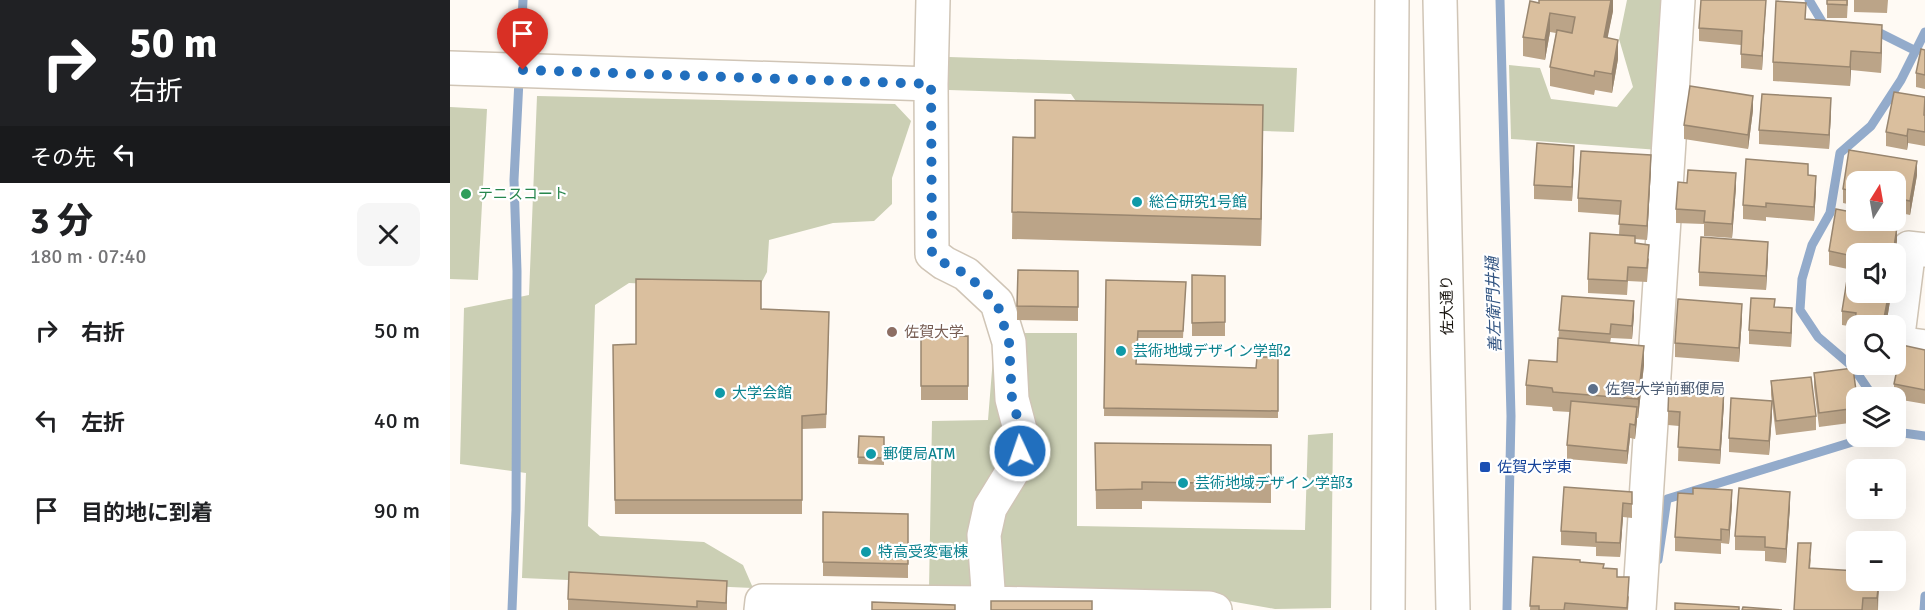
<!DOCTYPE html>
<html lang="ja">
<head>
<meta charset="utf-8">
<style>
  :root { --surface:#fff; --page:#f6f6f6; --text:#202124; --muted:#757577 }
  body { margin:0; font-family:Signika,"Noto Sans JP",sans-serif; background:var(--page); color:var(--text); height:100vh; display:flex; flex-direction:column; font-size:22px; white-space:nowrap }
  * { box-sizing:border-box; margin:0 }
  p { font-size:20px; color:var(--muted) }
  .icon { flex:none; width:33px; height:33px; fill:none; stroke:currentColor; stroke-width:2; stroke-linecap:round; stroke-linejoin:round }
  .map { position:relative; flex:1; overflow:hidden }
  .drawer { display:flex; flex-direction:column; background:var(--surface); width:450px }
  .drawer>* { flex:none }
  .banner { background:#202124; color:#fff; overflow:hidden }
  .needle { width:39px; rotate:11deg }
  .buttons { position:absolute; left:1396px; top:171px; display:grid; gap:12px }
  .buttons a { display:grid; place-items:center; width:60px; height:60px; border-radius:12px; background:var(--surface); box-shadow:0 6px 24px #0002; font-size:30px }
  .pin { position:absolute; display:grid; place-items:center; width:51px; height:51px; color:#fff; margin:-62px -26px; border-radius:50% 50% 50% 0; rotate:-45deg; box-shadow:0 0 6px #0007 }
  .pin .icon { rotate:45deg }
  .me { position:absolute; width:66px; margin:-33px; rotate:357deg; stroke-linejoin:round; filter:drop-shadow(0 0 4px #0008) }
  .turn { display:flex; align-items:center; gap:21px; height:126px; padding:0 30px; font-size:27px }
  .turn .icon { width:78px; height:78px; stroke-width:2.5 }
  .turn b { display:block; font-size:42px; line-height:51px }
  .then { display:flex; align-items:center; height:57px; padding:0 30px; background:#0003; gap:12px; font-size:22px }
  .round { display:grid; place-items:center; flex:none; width:63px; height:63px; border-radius:12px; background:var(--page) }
  .headline { display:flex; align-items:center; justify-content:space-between; height:102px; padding:0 30px }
  h1 { font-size:36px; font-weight:800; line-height:45px }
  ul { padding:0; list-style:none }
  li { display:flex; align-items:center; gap:18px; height:90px; padding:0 30px }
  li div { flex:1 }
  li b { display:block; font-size:22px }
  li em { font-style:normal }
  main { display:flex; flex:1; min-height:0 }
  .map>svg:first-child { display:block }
  .green { fill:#cbcfb4 }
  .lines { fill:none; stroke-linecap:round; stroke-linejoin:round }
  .stream { stroke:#93abcb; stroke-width:9 }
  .minor-casing { stroke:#d0c5b6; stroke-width:36 }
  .secondary-casing { stroke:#d0c5b6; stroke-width:36 }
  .minor { stroke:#fff; stroke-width:33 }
  .secondary { stroke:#fff; stroke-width:33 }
  .wall { fill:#bba488 }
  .shaded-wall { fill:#99866f }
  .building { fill:#dabf9e; stroke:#99866f; stroke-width:1.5 }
  .route { stroke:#216fbe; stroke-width:10; stroke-dasharray:0 18 }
  .leisure-dot { fill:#2e9e5b; stroke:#fff; stroke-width:2 }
  .culture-dot { fill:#0f9aa8; stroke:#fff; stroke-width:2 }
  .education-dot { fill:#8d6e63; stroke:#fff; stroke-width:2 }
  .service-dot { fill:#5c6f8a; stroke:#fff; stroke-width:2 }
  .transit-dot { fill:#1a4fb4; stroke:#fff; stroke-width:2 }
  .labels { text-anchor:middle; stroke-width:4.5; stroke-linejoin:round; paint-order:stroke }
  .leisure-label { font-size:15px; fill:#27864d; stroke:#fff; text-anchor:start }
  .culture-label { font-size:15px; fill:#0d838f; stroke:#fff; text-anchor:start }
  .street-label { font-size:15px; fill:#18140f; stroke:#fff }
  .education-label { font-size:15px; fill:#785e54; stroke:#fff; text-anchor:start }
  .service-label { font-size:15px; fill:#4e5e75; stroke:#fff; text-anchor:start }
  .transit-label { font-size:15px; fill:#164399; stroke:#fff; text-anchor:start }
  .water-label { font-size:16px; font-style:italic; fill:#325481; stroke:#fff }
</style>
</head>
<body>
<main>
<section class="drawer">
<div class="banner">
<div class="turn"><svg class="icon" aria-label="right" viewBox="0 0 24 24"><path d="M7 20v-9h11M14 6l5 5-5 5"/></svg><div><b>50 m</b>右折</div></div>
<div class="then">その先<svg class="icon" aria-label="left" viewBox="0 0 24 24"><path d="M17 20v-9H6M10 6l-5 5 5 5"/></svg></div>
</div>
<div class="headline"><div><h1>3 分</h1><p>180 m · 07:40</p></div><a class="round"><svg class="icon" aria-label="close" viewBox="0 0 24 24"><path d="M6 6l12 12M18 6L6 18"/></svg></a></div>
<ul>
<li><svg class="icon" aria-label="right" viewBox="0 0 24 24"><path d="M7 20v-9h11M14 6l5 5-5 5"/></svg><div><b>右折</b></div><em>50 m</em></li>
<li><svg class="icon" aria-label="left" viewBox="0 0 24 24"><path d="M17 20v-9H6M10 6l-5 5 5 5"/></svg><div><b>左折</b></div><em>40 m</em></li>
<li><svg class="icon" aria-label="arrive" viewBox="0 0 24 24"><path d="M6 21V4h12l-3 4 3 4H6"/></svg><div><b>目的地に到着</b></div><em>90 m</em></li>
</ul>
</section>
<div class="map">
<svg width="1475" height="610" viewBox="0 0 1475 610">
  <rect width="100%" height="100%" fill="#fffaf4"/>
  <!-- green -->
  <path class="green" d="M1177,0H1218L1209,150L1061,139L1059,65L1090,68L1101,99L1167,107L1183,87L1169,39Z
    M499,57L847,68L844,132L643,126L621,94L499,90Z
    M87,96L445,104L461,121L442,178V204L424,221L383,223L319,240L317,272L308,289L179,283L145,305L138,526L150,536L254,542L293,565L303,588L72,578L76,473L10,464L14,308L79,295Z
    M0,107L37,109L28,280L0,279Z
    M545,333H627V526L855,530L858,435L883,433L881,608L825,609L757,597L479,590L482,421L538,420Z"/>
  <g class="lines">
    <!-- stream -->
    <path class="stream" d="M1050,0L1061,416L1057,610
      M1359,0L1377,30
      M1422,33L1428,32L1466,51
      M1424,398L1403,367L1368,337L1350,310L1352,279L1362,245L1380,213L1390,153L1421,126L1451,80L1475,32
      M1446,432L1475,436
      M1208,560L1217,499L1422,436
      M62,610L66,510L67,271L64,180L73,0
      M1474,610L1475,596"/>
    <defs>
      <path id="minor" d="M0,68L481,84L483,0
        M481,84L482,254L494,263L516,274L547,303L559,342L562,399L572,437L567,464L540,508L534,535L539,603
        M1475,250L1459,248L1447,343L1475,347
        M311,610L312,601L539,603L759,608L765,610
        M1189,610L1228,0"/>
      <path id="secondary" d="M990,0L1003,610
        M938,610L942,0"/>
    </defs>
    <!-- minor casing -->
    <use href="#minor" class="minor-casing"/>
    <!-- secondary casing -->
    <use href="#secondary" class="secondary-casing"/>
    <!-- minor -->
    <use href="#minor" class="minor"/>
    <!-- secondary -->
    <use href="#secondary" class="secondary"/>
  </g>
  <!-- wall -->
  <path class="wall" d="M1163,0V11L1157,38L1168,59L1162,93L1145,90L1144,95L1100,86V67L1106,33L1100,32L1095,60L1073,56V37L1089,3Z
    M1316,0L1312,70L1291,68V45L1249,41V28Z
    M1367,0H1398L1397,18H1377V0Z
    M1404,0H1438L1437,13L1404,12Z
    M1356,19L1432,44L1431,73L1401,70L1400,86L1323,81V62Z
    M1475,50V89L1466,87V73Z
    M1475,97V146L1458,143L1457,150L1436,146V132Z
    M1303,110L1298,149L1234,139V125Z
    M1381,112L1379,149L1309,144V130Z
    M813,133L811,246L562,239L563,137Z
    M1399,150L1467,161V175L1460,215L1446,212V182H1407V206L1393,203V189Z
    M1124,160L1122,201L1084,199V185Z
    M1201,169L1197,240L1185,239V243L1199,259L1197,282L1178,281L1177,295L1138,293V279L1169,235L1170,215L1128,212V198Z
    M1358,175L1366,190L1364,221L1316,217V221L1293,219V205Z
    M1286,187L1282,238L1254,236V224L1226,223V209Z
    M1441,220V226L1447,241L1445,254H1407V271L1379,265V251Z
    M1318,256L1316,290L1249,286V272Z
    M628,271V321L567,320V306Z
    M742,275L775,276V336H742Z
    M656,280L736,282L733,338H688L686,364L806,368L828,357V418L654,416Z
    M1440,292V301L1436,326H1407V335H1405V327L1392,325V311Z
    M1325,307L1342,322L1341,347L1299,344V330Z
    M311,309L379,326L376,428L352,429V514H165L163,345L186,344Z
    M1184,315L1182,339L1161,338L1160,343L1194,365L1188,418H1187L1185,439L1180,438L1177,464L1117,459V445L1120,412L1103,411L1102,407L1076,405V385L1107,362L1109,330Z
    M1292,318L1289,362L1225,357V343Z
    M518,336V400H471V337Z
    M1475,350V404L1446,399V398H1444V384Z
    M1364,373L1407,398V422L1369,427L1364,387Z
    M1321,381L1366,416V430L1326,435L1321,395Z
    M1274,403L1270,464L1228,461L1229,426L1218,425V411Z
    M1322,415L1319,455L1279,452V438Z
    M409,436L434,437V465L408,464Z
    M645,443L821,445V503L692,501V509H646Z
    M1182,492V518L1173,517L1170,557L1146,556V547L1111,545V531Z
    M1243,494L1282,504L1279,544L1271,543V554L1225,551V537Z
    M1340,506L1336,563L1315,561V551L1285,550V536Z
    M373,512L458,514V578L373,576Z
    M1083,557L1130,562L1154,568L1167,577L1179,597L1178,610H1080Z
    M1361,557L1360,568L1429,580L1428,610H1344Z
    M277,595V610H118V599Z"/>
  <!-- shaded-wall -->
  <path class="shaded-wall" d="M1161,0H1163V11L1154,56V37Z
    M1316,0L1312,70V56Z
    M1100,13V32L1095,60V40Z
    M1432,25V44L1431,73V53Z
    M1168,40V59L1162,93V74Z
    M1401,51V70L1400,86V67Z
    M1303,96V110L1298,149V135Z
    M1381,98V112L1379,149V135Z
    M813,105V133L811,246V219Z
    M1458,129V143L1457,150V136Z
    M1124,146V160L1122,201V187Z
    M1201,155V169L1197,240V226Z
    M1467,161V175L1460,215V201Z
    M1286,173V187L1282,238V224Z
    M1366,176V190L1364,221V207Z
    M1447,227V241L1445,254H1444V247Z
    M1318,242V256L1316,290V276Z
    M1439,292H1440V301L1436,326H1434V318Z
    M1184,301V315L1182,339V326Z
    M1292,304V318L1289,362V348Z
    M1342,308V322L1341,347V333Z
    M1194,346V365L1188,418V399Z
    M1274,389V403L1270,464V450Z
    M1322,401V415L1319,455V441Z
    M1187,407V421L1185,439V425Z
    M1180,424V438L1177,464V451Z
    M1282,490V504L1279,544V530Z
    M1340,492V506L1336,563V549Z
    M1173,503V517L1170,557V543Z
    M1429,580V587L1427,610V598Z"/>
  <!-- building -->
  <path class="building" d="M1089,0H1161L1154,37L1168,40L1162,74L1145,71L1144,76L1100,67L1107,30L1122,33L1125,17L1100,13L1095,40L1073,37L1080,1L1089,3Z
    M1251,0H1316L1312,56L1291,54L1292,31L1249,28Z
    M1377,0H1397V5L1377,4Z
    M1326,1L1356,3L1355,19L1432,25L1431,53L1401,51L1400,67L1323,62Z
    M1471,49L1475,50V75L1466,73Z
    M1240,86L1303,96L1298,135L1234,125Z
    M1444,92L1475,97L1474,115H1475V132L1458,129L1457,136L1436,132Z
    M1312,94L1381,98L1379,135L1309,130Z
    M585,100L813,105L811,219L562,212L563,137L585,138Z
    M1087,143L1124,146L1122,187L1084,185Z
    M1399,150L1467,161L1460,201L1446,198V182H1407V192L1393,189Z
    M1131,151L1201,155L1197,226L1169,224L1171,201L1128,198Z
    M1296,159L1358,164V175L1366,176L1364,207L1316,203V207L1293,205Z
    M1238,170L1286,173L1282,224L1254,222L1255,211L1226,209L1228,182L1237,183Z
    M1386,209L1407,213V220H1440V226L1447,227L1444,247L1436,246L1435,254H1407V257L1379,251Z
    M1140,233L1185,236V243L1199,245L1197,268L1178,267L1177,281L1138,279Z
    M1251,237L1318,242L1316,276L1249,272Z
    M568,270L628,271V307L567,306Z
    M742,275L775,276V322L742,323Z
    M186,279L311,281V309L379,312L376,414L352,416V500H165L163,345L186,344Z
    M656,280L736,282L733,331H688L686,364L806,368L807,357H828V411L654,408Z
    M1397,280L1407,281V292H1439L1434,318L1423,316L1422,323L1405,321L1406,313L1392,311Z
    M1112,296L1184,301L1182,326L1161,324L1160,334L1109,330Z
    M1301,298L1325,299L1324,307L1342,308L1341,333L1299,330Z
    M1228,299L1292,304L1289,348L1225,343Z
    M518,336V386H471V337Z
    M1108,338L1194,346L1188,399L1103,392L1102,388L1076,385L1079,360L1107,362Z
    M1452,345L1475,350V390L1444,384Z
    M1403,368L1407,398V408L1369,413L1364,373Z
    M1361,377L1366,416L1326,421L1321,381Z
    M1219,386L1274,389L1270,450L1228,447L1230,412L1218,411Z
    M1281,398L1322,401L1319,441L1279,438Z
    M1121,401L1187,407L1185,425L1180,424L1177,451L1117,445Z
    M409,436L434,437V458L408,457Z
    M645,443L821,445V484L692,482V489L646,490Z
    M1114,487L1182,492V504L1173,503L1170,543L1146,542V533L1111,531Z
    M1243,488L1282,490L1279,530L1271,529V540L1225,537L1228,493L1243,494Z
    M1289,488L1340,492L1336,549L1315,547V537L1285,536Z
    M373,512L458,514V564L373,562Z
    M1348,543H1361L1359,568L1407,571V580H1429L1427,598H1413L1412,610H1344Z
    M1083,557L1130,560V562L1154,564L1153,568L1167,569V577H1179L1177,608L1115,603L1114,610H1089V606H1080Z
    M119,572L277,581L276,603L247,601V607L118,599Z
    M541,601H642V610H541Z
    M422,602L505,605V610H422Z
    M1225,603L1289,607V610H1225Z
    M1293,607L1332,610H1292Z"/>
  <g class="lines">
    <!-- route -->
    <path class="route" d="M73,70L481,84L482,254L494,263L516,274L547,303L559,342L562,399L573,437L570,451"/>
  </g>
  <!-- markers -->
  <circle class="leisure-dot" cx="16" cy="194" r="6"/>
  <g class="culture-dot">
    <circle cx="687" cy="202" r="6"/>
    <circle cx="671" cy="351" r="6"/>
    <circle cx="270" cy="393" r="6"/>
    <circle cx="421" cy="454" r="6"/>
    <circle cx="733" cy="483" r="6"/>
    <circle cx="416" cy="552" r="6"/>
  </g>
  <circle class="education-dot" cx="442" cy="332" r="6"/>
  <circle class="service-dot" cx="1143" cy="389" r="6"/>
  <rect class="transit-dot" x="1029" y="461" width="12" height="12" rx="3"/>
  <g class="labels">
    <!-- leisure labels -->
    <g class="leisure-label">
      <text x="28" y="199">テニスコート</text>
    </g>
    <!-- culture labels -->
    <g class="culture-label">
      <text x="699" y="207">総合研究1号館</text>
      <text x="683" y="356">芸術地域デザイン学部2</text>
      <text x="282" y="398">大学会館</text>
      <text x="433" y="459">郵便局ATM</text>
      <text x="745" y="488">芸術地域デザイン学部3</text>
      <text x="428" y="557">特高受変電棟</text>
    </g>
    <!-- street labels -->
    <g class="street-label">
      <text transform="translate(997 305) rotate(-91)" y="5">佐大通り</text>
    </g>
    <!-- education labels -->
    <g class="education-label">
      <text x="454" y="337">佐賀大学</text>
    </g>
    <!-- service labels -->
    <g class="service-label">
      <text x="1155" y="394">佐賀大学前郵便局</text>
    </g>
    <!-- transit labels -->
    <g class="transit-label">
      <text x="1047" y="472">佐賀大学東</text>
    </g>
    <!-- water labels -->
    <g class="water-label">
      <text transform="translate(1043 305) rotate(-92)" y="6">善左衛門井樋</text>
    </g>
  </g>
</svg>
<div class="buttons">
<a><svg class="needle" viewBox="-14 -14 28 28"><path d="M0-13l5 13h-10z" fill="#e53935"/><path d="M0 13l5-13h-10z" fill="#757577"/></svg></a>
<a><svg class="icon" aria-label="sound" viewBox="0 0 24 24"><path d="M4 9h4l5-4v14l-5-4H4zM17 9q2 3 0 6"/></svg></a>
<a><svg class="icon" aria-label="search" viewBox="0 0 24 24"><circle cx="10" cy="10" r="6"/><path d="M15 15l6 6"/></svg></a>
<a><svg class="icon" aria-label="layers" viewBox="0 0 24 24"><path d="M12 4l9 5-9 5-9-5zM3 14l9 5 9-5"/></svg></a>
<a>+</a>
<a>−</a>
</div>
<div class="pin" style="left:73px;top:70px;background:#d93025"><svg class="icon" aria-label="arrive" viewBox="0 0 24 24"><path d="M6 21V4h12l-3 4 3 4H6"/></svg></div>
<svg class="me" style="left:570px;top:451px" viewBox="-20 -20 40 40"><circle r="17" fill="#216fbe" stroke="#fff" stroke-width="3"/><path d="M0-11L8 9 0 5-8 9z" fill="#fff"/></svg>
</div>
</main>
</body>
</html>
